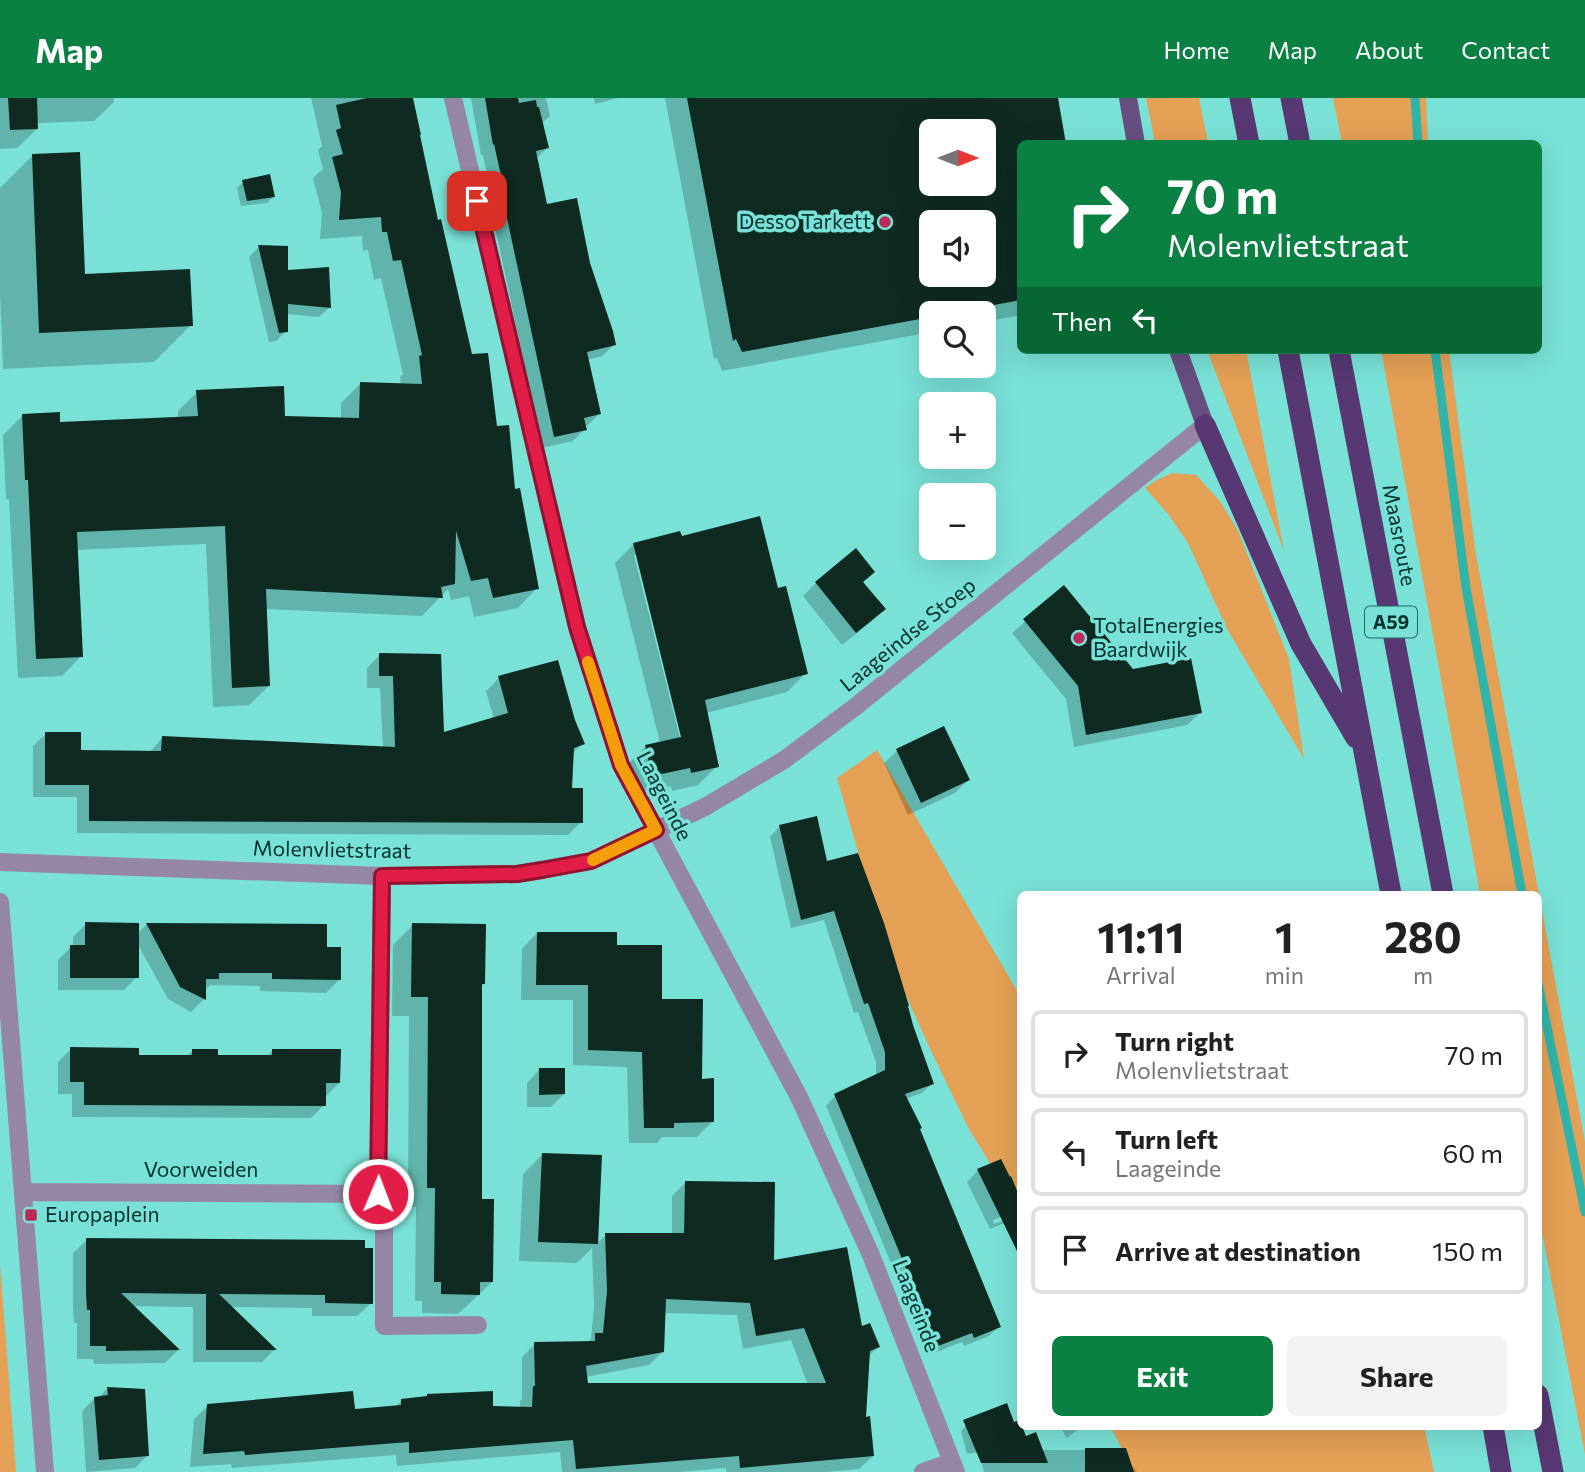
<!DOCTYPE html>
<html lang="en">
<head>
<meta charset="utf-8">
<style>
  :root { --surface:#fff; --page:#f2f2f2; --text:#202124; --muted:#757577; --line:#e0e0e0; --accent:#0b8043 }
  body { margin:0; font-family:Commissioner,sans-serif; background:var(--page); color:var(--text); height:100vh; display:flex; flex-direction:column; font-size:26px; white-space:nowrap }
  * { box-sizing:border-box; margin:0 }
  p { font-size:23px; color:var(--muted) }
  .icon { flex:none; width:38px; height:38px; fill:none; stroke:currentColor; stroke-width:2; stroke-linecap:round; stroke-linejoin:round }
  .map { position:relative; flex:1; overflow:hidden }
  .panel { position:absolute; left:1017px; top:793px; width:525px; height:539px; display:flex; flex-direction:column; background:var(--surface); border-radius:10px; box-shadow:0 7px 28px #0002 }
  .panel>* { flex:none }
  .hud { position:absolute; left:1017px; top:42px; width:525px; height:214px; border-radius:10px; box-shadow:0 7px 28px #0002; background:#0b8043; color:#fff; overflow:hidden }
  .needle { width:46px; rotate:90deg }
  .tools { position:absolute; left:919px; top:21px; display:grid; gap:14px }
  .tools a { display:grid; place-items:center; width:77px; height:77px; border-radius:10px; background:var(--surface); box-shadow:0 7px 28px #0002; font-size:35px }
  .pin { position:absolute; display:grid; place-items:center; width:60px; height:60px; color:#fff; margin:-30px; border-radius:14px; box-shadow:0 4px 10px #0006 }
  .me { position:absolute; width:77px; margin:-38px; rotate:1deg; stroke-linejoin:round; filter:drop-shadow(0 0 5px #0008) }
  .turn { display:flex; align-items:center; gap:24px; height:147px; padding:0 35px; font-size:32px }
  .turn .icon { width:91px; height:91px; stroke-width:2.5 }
  .turn b { display:block; font-size:49px; line-height:60px }
  .then { display:flex; align-items:center; height:66px; padding:0 35px; background:#0003; gap:14px; font-size:26px }
  .eta { display:flex; justify-content:space-evenly; align-items:center; height:119px; text-align:center }
  .eta b { font-size:42px; font-weight:700; line-height:49px }
  .action { display:flex; gap:14px; margin-top:auto; padding:14px 35px }
  .action a { flex:1; height:80px; border-radius:10px; background:var(--accent); color:#fff; font-size:28px; font-weight:700; line-height:80px; text-align:center }
  .action a+a { background:var(--page); color:var(--text) }
  ul { padding:0; list-style:none }
  li { display:flex; align-items:center; gap:21px; height:88px; margin:0 14px 10px; padding:0 21px; border:4px solid var(--line); border-radius:10px }
  li div { flex:1 }
  li b { display:block; font-size:26px }
  li em { font-style:normal }
  header { display:flex; align-items:center; gap:42px; box-sizing:border-box; height:98px; padding:0 35px; background:var(--accent); color:#fff }
  header strong { font-size:33px }
  nav { display:flex; gap:38px; margin-inline-start:auto; font-size:24px }
  .map>svg:first-child { display:block }
  .green { fill:#e4a055 }
  .shadow { fill:#0003; fill-rule:evenodd }
  .lines { fill:none; stroke-linecap:round; stroke-linejoin:round }
  .stream { stroke:#30b4aa; stroke-width:9 }
  .building { fill:#0f2b21; fill-rule:evenodd }
  .minor { stroke:#9587a4; stroke-width:18 }
  .major { stroke:#674e80; stroke-width:18 }
  .highway { stroke:#573872; stroke-width:21 }
  .route-casing { stroke:#92132f; stroke-width:18 }
  .route { stroke:#e11d48; stroke-width:12 }
  .slow { stroke:#f59e0b; stroke-width:12 }
  .poi-dot { fill:#ba2b59; stroke:#79e1d6; stroke-width:2.5 }
  .labels { text-anchor:middle; stroke-width:7; stroke-linejoin:round; paint-order:stroke }
  .shield { fill:#79e1d6; stroke:#246660; stroke-width:2 }
  .shield-label { font-size:19px; font-weight:bold; fill:#00312e }
  .poi-label { font-size:21px; fill:#00312e; stroke:#79e1d6; text-anchor:start }
  .street-label { font-size:21px; fill:#00312e; stroke:#79e1d6 }
</style>
</head>
<body>
<header>
<strong>Map</strong>
<nav><a>Home</a><a>Map</a><a>About</a><a>Contact</a></nav>
</header>
<div class="map">
<svg width="1585" height="1374" viewBox="0 0 1585 1374">
  <rect width="100%" height="100%" fill="#79e1d6"/>
  <!-- green -->
  <path class="green" d="M1146,0H1199L1208,45H1155Z
    M1333,0H1426L1428,45H1342Z
    M1207,252H1246L1284,453Z
    M1381,252H1449L1476,457L1585,1044V1357L1538,1114V796H1480Z
    M1172,375L1196,377L1220,403L1238,433L1289,561L1304,661L1227,531L1188,445L1168,416L1145,390L1155,383Z
    M877,652L1020,898V1118L1012,1101L969,1031L931,953L886,853L837,680Z
    M0,1166L16,1374H0Z
    M1110,1328H1424L1434,1374H1134Z"/>
  <!-- shadow -->
  <path class="shadow" d="M0,0H114V4L94,23L36,25L37,31L17,50L0,51Z
    M311,0H402L437,124L471,258L496,330L513,393L537,490L518,510L474,519L469,498L451,502L448,491L422,518L265,511L269,588L249,607L213,609L206,446L76,452L81,558L62,578L18,580L9,401H6L3,337L22,318L58,326L178,320V313L197,294L283,319L341,321V305L361,285L401,287L400,279L403,276L381,180L374,182L368,152L363,153L362,138L320,141L322,115L313,80L323,71L318,52L322,48Z
    M471,0H546L550,18L541,26L547,50L536,61L546,108L588,166L614,247L602,258L587,262L599,316L588,327L584,328L585,331L573,343L542,350L493,119L495,117L483,57H481Z
    M594,0H618L595,6Z
    M665,0H1056L1020,46V217L984,224V215H931V234L722,273L717,260L714,261ZM931,33H984V86H931ZM931,124H984V177H931Z
    M33,57L83,178L191,227L154,264L3,271L0,194V90Z
    M243,84L273,99L267,105L241,108L237,90Z
    M259,149L330,209L319,219L286,216V233L276,243L269,244L249,159Z
    M681,440L806,575L787,594L706,615L717,668L698,687L672,693L671,688L634,696L627,667L646,648L660,645L615,465L634,446ZM634,457H638L685,647L682,648Z
    M856,453L862,485L883,511L871,524L842,547L803,498L816,485Z
    M1064,490L1132,573L1200,615L1187,627L1074,649L1066,601L1012,535Z
    M380,557L442,636L494,621L486,593L499,580L574,623L583,645L572,656L570,692L581,724L568,737L77,735V699H33V648L46,636L80,654H150L162,640L383,650L380,590H367V570Z
    M944,630L968,682L955,695L908,717L884,665L897,653Z
    M779,729L826,765L906,908L932,986L922,995L905,1001L999,1228L989,1238L964,1248L962,1244L929,1257L826,1008L835,998L876,978V964L858,914L854,915L824,822L791,830L770,739Z
    M86,826L137,836L147,826L325,850L339,882L326,895L260,893V888L210,887L204,893V901L191,914L168,901L137,845V879L124,892H58V862L71,849H73V839Z
    M413,827L484,886L481,889L480,1103L492,1184L458,1216L422,1215V1203H415L416,1109H408L409,918H392L393,847Z
    M537,835L615,849L660,903L700,983L713,1023L697,1039H662L657,1045H629L627,969L573,967V902H521L522,851Z
    M71,951L137,958L186,959L193,952L217,959H267L272,953L339,985L326,998L324,1007L311,1020L72,1019V996H58V964Z
    M539,972L564,996L551,1009H527V985Z
    M542,1057L597,1145L606,1137L672,1136V1098L686,1084L773,1164L860,1231L878,1249L868,1259L864,1321L873,1358L859,1371L826,1374H726V1370L680,1374H562L560,1354L397,1368L396,1357L232,1370L231,1366L190,1369L194,1321L208,1308L353,1313L395,1309L401,1303L491,1310H520V1303L522,1301V1259L535,1246L587,1245L591,1241L594,1208L592,1150L577,1165L519,1163L523,1076ZM664,1215L737,1217L743,1251L791,1242L808,1287H586L585,1279L649,1267L663,1254Z
    M978,1072L1010,1081L1020,1105V1113L1011,1122L990,1131L967,1084ZM1011,1115V1119L994,1126L993,1122Z
    M87,1142L371,1205L357,1218H312V1210L230,1209L274,1252L262,1264H193V1209L132,1208L178,1252L165,1265L94,1266L93,1261H77V1225H74L73,1209V1155Z
    M108,1290L148,1357L135,1370L86,1374L82,1313L95,1300H98Z
    M973,1320L1013,1326L1018,1324L1029,1352H1125L1129,1363L1137,1374H984L979,1354L967,1356L961,1333Z
    M1061,1328H1084L1066,1340Z"/>
  <g class="lines">
    <!-- stream -->
    <path class="stream" d="M1415,0L1418,46
      M1435,252L1466,490L1522,796
      M1538,885L1585,1114"/>
  </g>
  <!-- building -->
  <path class="building" d="M8,0H37L38,31L10,32Z
    M367,0H413L421,37H420L438,122L441,121L472,256L488,255L497,328L509,327L515,391L520,390L539,491L493,500L488,480L471,483L456,433L455,486L441,489L443,500L266,491L270,588L232,590L225,428L77,434L83,559L36,561L28,382H25L22,316L60,314V324L198,318L196,292L284,288L285,318L359,320L360,284L422,286L419,258L422,257L401,162L393,163L387,134H382L381,119L339,122L341,94L332,59L343,56L336,32L341,30L336,7Z
    M485,0H518L519,5L536,2L537,9H539L549,50L536,53L547,106L577,100L590,165L613,233L616,247L587,254L601,316L584,320L587,332L554,339L504,106L507,105L494,46L493,47Z
    M687,0H1058L1066,46H1020V202L952,215H931V219L742,254L736,241L733,243ZM931,33H984V86H931ZM931,124H984V177H931Z
    M80,54L85,176L190,171L193,228L39,235L32,56Z
    M270,76L275,99L247,103L242,82Z
    M258,147L288,148V172L329,169L331,210L288,206V234L279,235Z
    M760,418L778,490L786,488L808,576L705,602L719,669L691,675L690,670L652,678L645,647L681,639L633,445L680,433L682,438Z
    M856,450L875,474L863,484L886,511L856,535L815,484Z
    M1064,487L1133,571L1191,560L1202,615L1086,637L1078,588L1023,521Z
    M379,555L441,556L444,634L508,615L498,578L558,562L575,622L585,646L574,650L572,690H583V725L89,723V687H45V634H81V652L161,653L162,638L395,649L393,578H379Z
    M944,628L970,682L921,705L896,651Z
    M817,718L827,763L858,755L884,825L909,908H908L913,927L934,986L905,996L922,1030L920,1031L1001,1229L974,1240L972,1235L938,1248L834,996L885,972V954L868,905L864,906L834,813L801,822L779,727Z
    M85,824L139,825V880H70V847H85Z
    M146,825L327,826V849H341V882L272,881V875H219V881H206V902L180,889Z
    M412,825L486,826L485,886H482V1101H494L493,1184H480V1197L441,1196V1184H434L435,1090H427L428,899H411Z
    M537,834H617V847H662V901H703L702,981L714,980V1024L674,1025V1030H644L642,954L588,952V887H536Z
    M70,949L139,950V957H192V951H218V957H272V951H341L340,985H326V1008L84,1007V984H70Z
    M539,970H565V996L539,997Z
    M542,1055L602,1057L598,1146L538,1144Z
    M1001,1061L1010,1079L1011,1078L1020,1100V1159L977,1071Z
    M685,1083L775,1084L774,1162L847,1149L862,1228L870,1225L880,1249L870,1253L866,1319L870,1318L874,1358L740,1370L739,1358L576,1371L573,1342L409,1355V1344L245,1357L244,1353L203,1356L207,1306L353,1293L355,1311L401,1307V1301L427,1298V1296L493,1293V1308L532,1309L533,1288H535L534,1244L595,1243V1235H603L607,1193L605,1135H684ZM666,1201L750,1205L756,1238L804,1230L826,1285H588L586,1268L664,1254Z
    M86,1140L365,1142V1150H373V1206L325,1205V1197L219,1196L277,1252H206V1196L121,1195L180,1252L106,1253V1248H90V1212H87L86,1195Z
    M107,1289L145,1291L149,1358L99,1362L94,1299L108,1297Z
    M1007,1305L1014,1324L1019,1322L1020,1328H1022L1026,1338L1036,1334L1048,1365H981L963,1322Z
    M1085,1350H1126L1134,1374H1085Z"/>
  <g class="lines">
    <!-- minor -->
    <path class="minor" d="M453,0L577,529L621,667L799,999L871,1157L956,1374
      M0,764L382,778L517,776L591,763L705,709L784,662L855,609L1205,327
      M0,804L45,1374
      M23,1094L378,1096L382,778
      M378,1096L384,1114V1228L478,1227
      M923,1374L952,1364"/>
    <!-- major -->
    <path class="major" d="M1128,0L1136,46
      M1178,252L1205,327"/>
    <!-- highway -->
    <path class="highway" d="M1240,0L1249,46
      M1291,0L1300,46
      M1288,252L1391,796
      M1339,252L1443,796
      M1205,327L1301,546L1356,640
      M1538,1297L1553,1374
      M1493,1328L1501,1374"/>
  </g>
  <g class="lines">
    <defs>
      <path id="route" d="M378,1096L382,778L517,776L542,772L591,763L656,732L621,667L577,529L477,103"/>
    </defs>
    <!-- route casing -->
    <use href="#route" class="route-casing"/>
    <!-- route -->
    <use href="#route" class="route"/>
    <!-- slow -->
    <path class="slow" d="M588,564L621,667L656,732L593,762"/>
  </g>
  <!-- markers -->
  <g class="poi-dot">
    <circle cx="885" cy="124" r="7"/>
    <circle cx="1079" cy="540" r="7"/>
    <rect x="24" y="1110" width="14" height="14" rx="3.5"/>
  </g>
  <g class="labels">
    <!-- shield labels -->
    <rect class="shield" x="1365" y="508.5" width="52" height="31" rx="5"/>
    <g class="shield-label">
      <text x="1391" y="531">A59</text>
    </g>
    <!-- poi labels -->
    <g class="poi-label">
      <text x="871" y="131" text-anchor="end">Desso Tarkett</text>
      <text x="1093" y="535">TotalEnergies<tspan x="1093" dy="24">Baardwijk</tspan></text>
      <text x="45" y="1124">Europaplein</text>
    </g>
    <!-- street labels -->
    <g class="street-label">
      <text transform="translate(1399 437) rotate(79)" y="7">Maasroute</text>
      <text transform="translate(908 537) rotate(-39)" y="7">Laageindse Stoep</text>
      <text transform="translate(664 698) rotate(63)" y="7">Laageinde</text>
      <text transform="translate(332 752) rotate(1)" y="7">Molenvlietstraat</text>
      <text x="201" y="1079">Voorweiden</text>
      <text transform="translate(916 1208) rotate(69)" y="7">Laageinde</text>
    </g>
  </g>
</svg>
<div class="tools">
<a><svg class="needle" viewBox="-14 -14 28 28"><path d="M0-13l5 13h-10z" fill="#e53935"/><path d="M0 13l5-13h-10z" fill="#757577"/></svg></a>
<a><svg class="icon" aria-label="sound" viewBox="0 0 24 24"><path d="M4 9h4l5-4v14l-5-4H4zM17 9q2 3 0 6"/></svg></a>
<a><svg class="icon" aria-label="search" viewBox="0 0 24 24"><circle cx="10" cy="10" r="6"/><path d="M15 15l6 6"/></svg></a>
<a>+</a>
<a>−</a>
</div>
<div class="pin" style="left:477px;top:103px;background:#d93025"><svg class="icon" aria-label="arrive" viewBox="0 0 24 24"><path d="M6 21V4h12l-3 4 3 4H6"/></svg></div>
<svg class="me" style="left:378px;top:1096px" viewBox="-20 -20 40 40"><circle r="17" fill="#e11d48" stroke="#fff" stroke-width="3"/><path d="M0-11L8 9 0 5-8 9z" fill="#fff"/></svg>
<div class="hud">
<div class="turn"><svg class="icon" aria-label="right" viewBox="0 0 24 24"><path d="M7 20v-9h11M14 6l5 5-5 5"/></svg><div><b>70 m</b>Molenvlietstraat</div></div>
<div class="then">Then<svg class="icon" aria-label="left" viewBox="0 0 24 24"><path d="M17 20v-9H6M10 6l-5 5 5 5"/></svg></div>
</div>
<section class="panel">
<div class="eta">
<div><b>11:11</b><p>Arrival</p></div>
<div><b>1</b><p>min</p></div>
<div><b>280</b><p>m</p></div>
</div>
<ul>
<li><svg class="icon" aria-label="right" viewBox="0 0 24 24"><path d="M7 20v-9h11M14 6l5 5-5 5"/></svg><div><b>Turn right</b><p>Molenvlietstraat</p></div><em>70 m</em></li>
<li><svg class="icon" aria-label="left" viewBox="0 0 24 24"><path d="M17 20v-9H6M10 6l-5 5 5 5"/></svg><div><b>Turn left</b><p>Laageinde</p></div><em>60 m</em></li>
<li><svg class="icon" aria-label="arrive" viewBox="0 0 24 24"><path d="M6 21V4h12l-3 4 3 4H6"/></svg><div><b>Arrive at destination</b></div><em>150 m</em></li>
</ul>
<div class="action"><a>Exit</a><a>Share</a></div>
</section>
</div>
</body>
</html>
